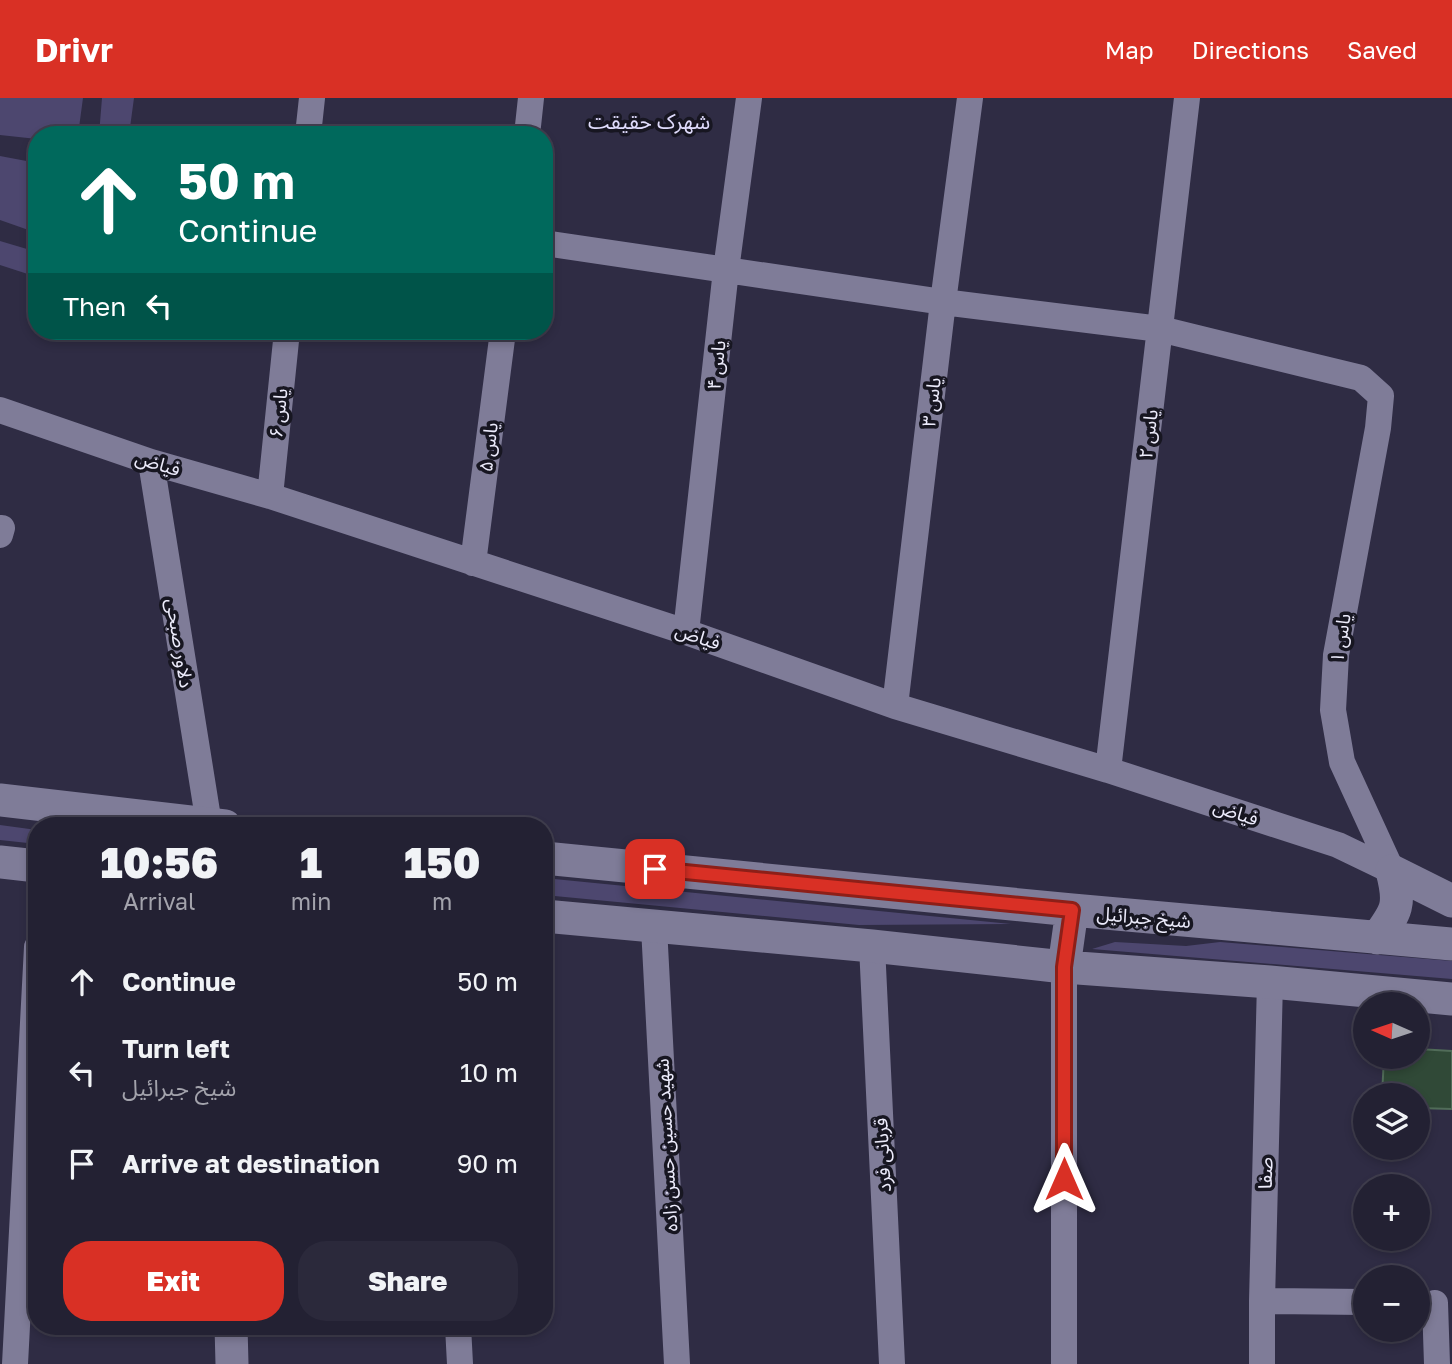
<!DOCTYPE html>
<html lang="en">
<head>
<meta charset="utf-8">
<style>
  :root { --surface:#232133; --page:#2b293b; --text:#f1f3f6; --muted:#a3a3ac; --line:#403e4e; --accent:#d93025 }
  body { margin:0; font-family:"Golos Text","Noto Sans Arabic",sans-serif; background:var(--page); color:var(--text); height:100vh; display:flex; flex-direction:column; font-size:26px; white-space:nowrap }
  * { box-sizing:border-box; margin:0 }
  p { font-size:23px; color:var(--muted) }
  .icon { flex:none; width:38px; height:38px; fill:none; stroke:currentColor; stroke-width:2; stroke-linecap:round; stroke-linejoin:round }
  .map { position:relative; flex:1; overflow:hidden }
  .side { position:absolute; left:28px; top:719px; width:525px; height:518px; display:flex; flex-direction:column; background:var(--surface); border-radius:28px; box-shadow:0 4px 10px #0003,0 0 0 2px var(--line) }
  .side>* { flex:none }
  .banner { position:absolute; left:28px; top:28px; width:525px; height:214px; border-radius:28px; box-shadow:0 4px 10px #0003,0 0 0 2px var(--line); background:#00695c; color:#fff; overflow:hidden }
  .needle { width:46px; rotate:273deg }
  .buttons { position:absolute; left:1353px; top:894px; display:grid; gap:14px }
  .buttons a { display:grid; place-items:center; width:77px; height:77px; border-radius:50%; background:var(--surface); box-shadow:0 4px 10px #0003,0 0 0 2px var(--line); font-size:35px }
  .pin { position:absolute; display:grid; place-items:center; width:60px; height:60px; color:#fff; margin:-30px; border-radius:14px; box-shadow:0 4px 10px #0006 }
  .me { position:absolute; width:77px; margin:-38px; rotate:0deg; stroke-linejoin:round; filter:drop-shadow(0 0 5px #0008) }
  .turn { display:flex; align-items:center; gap:24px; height:147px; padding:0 35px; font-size:32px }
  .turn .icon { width:91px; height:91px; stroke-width:2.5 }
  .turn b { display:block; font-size:49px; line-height:60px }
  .then { display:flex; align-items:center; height:66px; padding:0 35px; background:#0003; gap:14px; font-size:26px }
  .eta { display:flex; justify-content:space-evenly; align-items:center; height:119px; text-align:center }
  .eta b { font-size:42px; font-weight:800; line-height:49px }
  .button { display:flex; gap:14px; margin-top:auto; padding:14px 35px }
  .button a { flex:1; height:80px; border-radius:28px; background:var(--accent); color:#fff; font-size:28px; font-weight:800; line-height:80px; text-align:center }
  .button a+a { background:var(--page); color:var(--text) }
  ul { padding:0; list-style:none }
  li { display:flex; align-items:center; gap:21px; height:91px; padding:0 35px }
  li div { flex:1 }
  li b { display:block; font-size:26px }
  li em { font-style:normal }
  header { display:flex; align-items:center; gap:42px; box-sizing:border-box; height:98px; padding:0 35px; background:var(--accent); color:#fff }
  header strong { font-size:33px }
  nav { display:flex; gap:38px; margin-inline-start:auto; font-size:24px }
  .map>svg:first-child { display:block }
  .green { fill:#4d476f }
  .building { fill:#304937; stroke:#516c59; stroke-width:2 }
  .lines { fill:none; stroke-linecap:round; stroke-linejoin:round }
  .minor { stroke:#7f7c98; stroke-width:26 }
  .tertiary { stroke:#7f7c98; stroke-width:33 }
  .route-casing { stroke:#8d1f18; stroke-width:18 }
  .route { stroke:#d93025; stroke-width:12 }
  .labels { text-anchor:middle; stroke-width:7; stroke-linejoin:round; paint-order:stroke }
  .street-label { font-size:19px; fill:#ecebfb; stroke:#171621 }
  .neighbourhood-label { font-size:21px; fill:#e0dcfc; stroke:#171621 }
</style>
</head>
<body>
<header>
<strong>Drivr</strong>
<nav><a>Map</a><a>Directions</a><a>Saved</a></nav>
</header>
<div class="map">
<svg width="1452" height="1266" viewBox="0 0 1452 1266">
  <rect width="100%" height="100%" fill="#2f2c44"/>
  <!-- green -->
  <path class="green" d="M0,0H83L78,37H37V41L0,37Z
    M102,0H134L129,37H99Z
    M0,58L37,65V135L0,122Z
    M0,143L37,154V179L0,167Z
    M0,727L37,732V746L0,742Z
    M544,780L1011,826L859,827L544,797Z
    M1115,844L1186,848L1220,844L1452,863V881L1092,851Z"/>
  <!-- building -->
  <path class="building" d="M1418,951L1452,953V1011L1418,1010V998H1382L1384,959H1418Z"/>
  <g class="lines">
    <!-- minor -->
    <path class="minor" d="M308,37L312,0
      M527,37L531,0
      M544,145L943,204L1160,231L1361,280L1381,298L1378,330L1336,557L1333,612L1342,664L1392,773
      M0,312L151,364L270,398L686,534L895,608L1108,672L1338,747L1392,773
      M151,364L209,726
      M270,398L287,233
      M0,437L2,430
      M473,465L503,233
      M686,534L726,172L749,0
      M895,608L943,204L970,0
      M1108,672L1187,0
      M654,829L677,1266
      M872,848L892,1266
      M1064,869V1266
      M1262,1203L1365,1204
      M1435,1205L1437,1266
      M458,1228L460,1266
      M15,1266L37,849
      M1262,1266V1203L1270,884"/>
    <!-- tertiary -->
    <path class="tertiary" d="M0,702L225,728
      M544,760L1072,812L1452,846
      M0,764L37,768
      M1392,773L1452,803
      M544,818L872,848L1064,869L1270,884L1452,901
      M1377,840C1397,813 1401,807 1392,773
      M1064,869L1072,812
      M231,1228L232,1266"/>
  </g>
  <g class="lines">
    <defs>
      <path id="route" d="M655,771L1072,812L1064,869V1081"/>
    </defs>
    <!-- route casing -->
    <use href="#route" class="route-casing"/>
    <!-- route -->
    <use href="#route" class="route"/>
  </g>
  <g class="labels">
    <!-- street labels -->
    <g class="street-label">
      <text transform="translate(716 267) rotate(-84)" y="7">یاس ۴</text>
      <text transform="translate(931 304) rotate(-83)" y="7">یاس ۳</text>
      <text transform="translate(278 315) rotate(-84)" y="7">یاس ۶</text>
      <text transform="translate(1148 336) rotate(-83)" y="7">یاس ۲</text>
      <text transform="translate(488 349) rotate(-83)" y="7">یاس ۵</text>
      <text transform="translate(158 365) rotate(17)" y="7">فیاض</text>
      <text transform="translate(698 538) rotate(19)" y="7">فیاض</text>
      <text transform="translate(1340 540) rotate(-81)" y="7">یاس ۱</text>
      <text transform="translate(180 545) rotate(81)" y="7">دلاور صبحی</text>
      <text transform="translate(1236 714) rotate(18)" y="7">فیاض</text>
      <text transform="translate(1144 819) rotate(5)" y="7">شیخ جبرائیل</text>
      <text transform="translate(666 1047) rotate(-93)" y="7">شهید حسین حسن زاده</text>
      <text transform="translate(882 1057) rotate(-93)" y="7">قربانی فرد</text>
      <text transform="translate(1265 1075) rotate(-89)" y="7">صفا</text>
    </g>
    <!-- neighbourhood labels -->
    <g class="neighbourhood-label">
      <text x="649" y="31">شهرک حقیقت</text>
    </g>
  </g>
</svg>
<div class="buttons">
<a><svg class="needle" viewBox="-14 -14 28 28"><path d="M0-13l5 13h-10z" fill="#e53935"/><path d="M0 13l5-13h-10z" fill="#a3a3ac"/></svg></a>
<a><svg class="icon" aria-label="layers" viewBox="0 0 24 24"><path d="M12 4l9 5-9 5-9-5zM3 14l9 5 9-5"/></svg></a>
<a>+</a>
<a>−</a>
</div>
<div class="pin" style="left:655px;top:771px;background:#d93025"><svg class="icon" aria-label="arrive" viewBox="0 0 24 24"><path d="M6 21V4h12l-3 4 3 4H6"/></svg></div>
<svg class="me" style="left:1064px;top:1081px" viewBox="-20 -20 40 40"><path d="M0-17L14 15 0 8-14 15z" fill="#d93025" stroke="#fff" stroke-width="4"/></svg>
<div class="banner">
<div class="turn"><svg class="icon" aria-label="ahead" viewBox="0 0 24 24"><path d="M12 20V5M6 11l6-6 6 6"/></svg><div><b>50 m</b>Continue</div></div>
<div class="then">Then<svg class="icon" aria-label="left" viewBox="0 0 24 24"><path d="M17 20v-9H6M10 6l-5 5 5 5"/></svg></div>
</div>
<section class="side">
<div class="eta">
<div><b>10:56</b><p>Arrival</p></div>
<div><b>1</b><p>min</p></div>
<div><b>150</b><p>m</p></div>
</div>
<ul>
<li><svg class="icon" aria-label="ahead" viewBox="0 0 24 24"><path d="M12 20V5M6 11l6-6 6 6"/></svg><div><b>Continue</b></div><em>50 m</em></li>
<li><svg class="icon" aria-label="left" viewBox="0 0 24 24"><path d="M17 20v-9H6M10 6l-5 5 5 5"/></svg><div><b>Turn left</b><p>شیخ جبرائیل</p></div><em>10 m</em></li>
<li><svg class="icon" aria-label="arrive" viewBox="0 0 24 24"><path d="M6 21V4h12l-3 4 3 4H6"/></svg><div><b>Arrive at destination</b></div><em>90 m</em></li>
</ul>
<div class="button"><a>Exit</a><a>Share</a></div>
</section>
</div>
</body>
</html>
